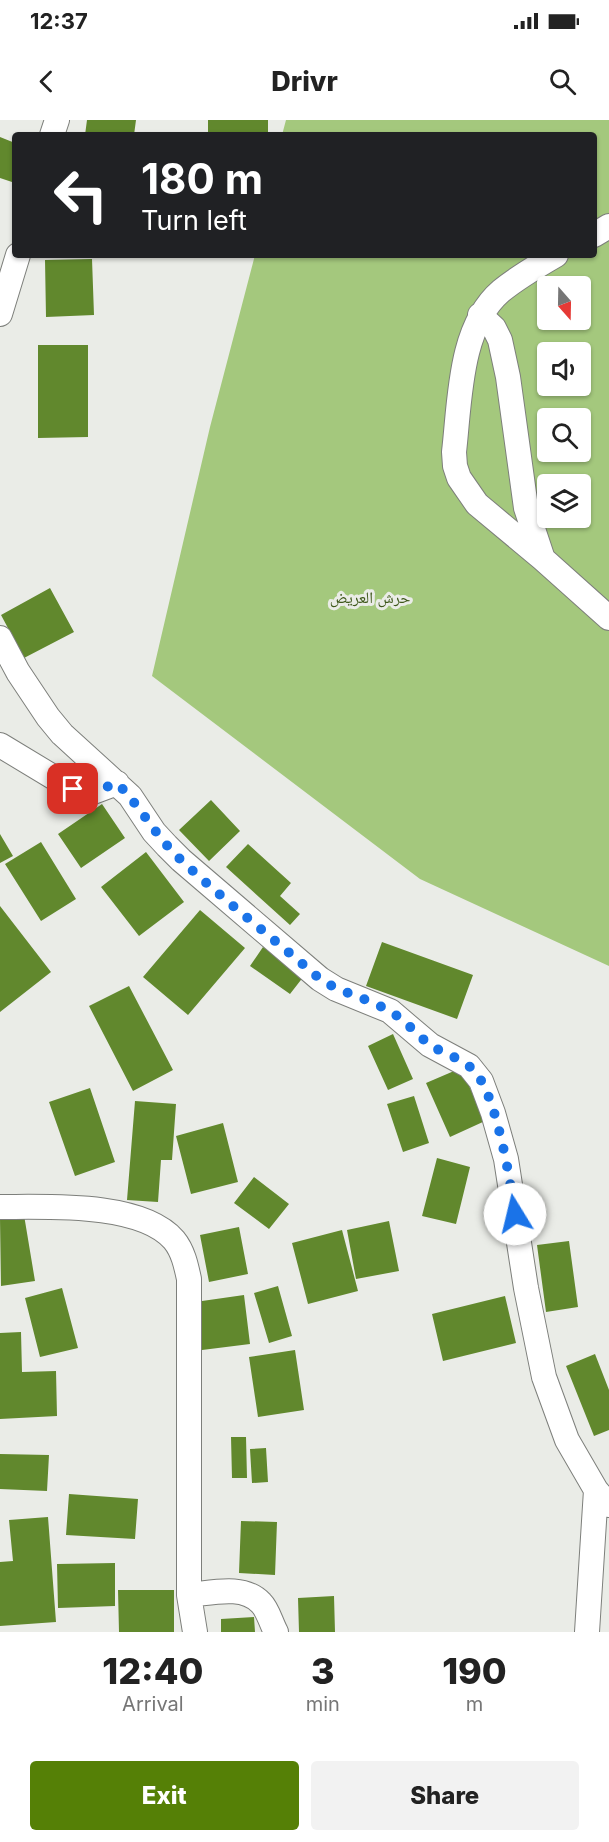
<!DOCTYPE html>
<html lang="en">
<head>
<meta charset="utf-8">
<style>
  :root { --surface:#fff; --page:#f2f2f2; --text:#222; --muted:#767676; --accent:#558006 }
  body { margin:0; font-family:Inter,"Noto Naskh Arabic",sans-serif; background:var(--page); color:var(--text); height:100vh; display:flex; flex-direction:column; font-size:22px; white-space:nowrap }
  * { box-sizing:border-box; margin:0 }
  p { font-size:20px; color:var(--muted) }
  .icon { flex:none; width:33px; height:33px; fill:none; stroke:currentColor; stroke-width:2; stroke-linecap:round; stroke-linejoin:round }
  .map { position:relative; height:1512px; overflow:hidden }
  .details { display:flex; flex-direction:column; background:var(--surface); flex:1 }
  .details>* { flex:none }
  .banner { position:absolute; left:12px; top:12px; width:585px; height:126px; border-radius:6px; box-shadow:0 2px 4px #0004; background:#202124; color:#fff; overflow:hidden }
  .needle { width:39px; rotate:160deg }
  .tools { position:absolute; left:537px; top:156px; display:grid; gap:12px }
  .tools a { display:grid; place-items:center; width:54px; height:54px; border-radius:6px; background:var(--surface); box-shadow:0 2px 4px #0004; font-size:30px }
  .pin { position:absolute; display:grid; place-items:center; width:51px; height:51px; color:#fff; margin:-26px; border-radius:12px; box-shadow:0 3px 9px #0006 }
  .me { position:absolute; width:66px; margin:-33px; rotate:351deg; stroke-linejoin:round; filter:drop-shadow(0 0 4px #0008) }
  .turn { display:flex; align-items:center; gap:21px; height:126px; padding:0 30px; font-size:27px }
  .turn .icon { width:78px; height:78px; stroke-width:2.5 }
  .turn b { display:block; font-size:42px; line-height:51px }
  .eta { display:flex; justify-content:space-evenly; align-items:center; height:102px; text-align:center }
  .eta b { font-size:36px; font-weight:800; line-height:42px }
  .button { display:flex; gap:12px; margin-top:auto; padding:12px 30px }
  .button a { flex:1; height:69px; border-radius:6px; background:var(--accent); color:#fff; font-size:24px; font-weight:800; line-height:69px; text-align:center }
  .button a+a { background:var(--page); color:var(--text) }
  .status { display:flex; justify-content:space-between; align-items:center; height:42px; padding:0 30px; background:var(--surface); direction:ltr }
  .status svg { height:16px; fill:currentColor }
  header { display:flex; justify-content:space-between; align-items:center; height:78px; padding:0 30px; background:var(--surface); font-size:27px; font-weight:800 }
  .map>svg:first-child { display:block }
  .green { fill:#a4c87d; fill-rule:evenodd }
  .building { fill:#61882d }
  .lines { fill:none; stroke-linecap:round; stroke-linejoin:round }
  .minor-casing { stroke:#7d7f7b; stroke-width:26 }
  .minor { stroke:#fff; stroke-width:24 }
  .route { stroke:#1a73e8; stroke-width:10; stroke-dasharray:0 18 }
  .labels { text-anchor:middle; stroke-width:6; stroke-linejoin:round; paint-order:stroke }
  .park-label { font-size:16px; fill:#3d5719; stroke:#eaece7 }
</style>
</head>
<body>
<div class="status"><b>12:37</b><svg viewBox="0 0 49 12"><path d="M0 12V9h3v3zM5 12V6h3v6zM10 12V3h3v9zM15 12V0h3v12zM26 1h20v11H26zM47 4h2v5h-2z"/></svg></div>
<header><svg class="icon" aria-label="back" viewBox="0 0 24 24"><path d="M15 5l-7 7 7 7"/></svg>Drivr<svg class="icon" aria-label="search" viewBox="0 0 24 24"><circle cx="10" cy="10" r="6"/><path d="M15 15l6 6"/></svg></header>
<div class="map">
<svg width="609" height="1512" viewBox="0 0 609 1512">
  <rect width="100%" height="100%" fill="#eaece7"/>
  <!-- green -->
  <path class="green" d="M286,0H609V846L420,759L152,556L210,307L255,135H594V15H282ZM548,166H580V200H548ZM548,232H580V266H548ZM548,298H580V332H548ZM548,364H580V398H548Z"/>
  <!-- building -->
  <path class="building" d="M87,0H136L134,15H85Z
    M208,0H268V13L208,15Z
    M0,17L15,23V63L0,58Z
    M92,139L94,195L46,197L45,140Z
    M38,225H88V317L38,318Z
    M50,468L74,512L24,538L1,495Z
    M211,680L240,711L209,741L179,710Z
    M102,684L125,718L81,748L58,714Z
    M0,714L13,736L0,743Z
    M41,722L76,779L41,801L5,744Z
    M248,724L291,763L280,776L300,794L290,805L226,747Z
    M146,732L184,782L139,816L101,767Z
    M0,786L51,852L0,892Z
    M200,790L245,828L188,895L143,857Z
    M382,822L473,855L457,899L366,866Z
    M263,827L304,856L290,874L250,846Z
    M129,866L173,950L133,971L89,886Z
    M393,914L413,959L388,970L368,926Z
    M461,948L485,1001L450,1017L426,963Z
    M90,968L115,1042L75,1056L49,982Z
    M414,976L429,1023L403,1032L387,984Z
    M135,981L176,984L172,1040H161L158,1082L127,1080Z
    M223,1003L238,1062L191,1074L176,1016Z
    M437,1038L470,1047L456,1104L422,1096Z
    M254,1057L289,1084L269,1109L234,1083Z
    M24,1095L35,1161L1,1166L0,1099Z
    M389,1101L399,1151L356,1159L347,1110Z
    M239,1107L248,1154L209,1162L200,1115Z
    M342,1110L358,1171L308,1184L292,1123Z
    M569,1121L578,1187L546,1192L537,1125Z
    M278,1166L292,1216L269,1223L254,1173Z
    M62,1168L78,1228L40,1237L25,1178Z
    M244,1175L250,1224L202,1230L195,1182Z
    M505,1176L516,1223L443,1241L432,1194Z
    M21,1212L22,1252L56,1251L57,1296L0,1299V1213Z
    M295,1230L304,1290L258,1297L249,1237Z
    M595,1234L609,1270V1310L594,1316L566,1246Z
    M231,1317H246L247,1358H232Z
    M266,1328L268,1362L252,1363L250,1329Z
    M0,1334L49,1335L47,1371L0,1369Z
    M69,1374L138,1379L135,1419L66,1415Z
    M48,1397L56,1502L0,1506V1442L13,1441L9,1400Z
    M241,1401L277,1402L275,1455L239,1453Z
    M115,1443V1486L58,1488L57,1444Z
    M118,1470H174V1512H119Z
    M334,1476L335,1512H299L298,1478Z
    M254,1497L255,1512H221V1499Z"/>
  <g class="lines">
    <defs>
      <path id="minor" d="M52,15L57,0
        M594,115L609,106
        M556,135C537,146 518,157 501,171C459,207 460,281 454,332L455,346L459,358L477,384L543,439L609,498
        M0,194L18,135
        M480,195L494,208L500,220L508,257L526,388L542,436
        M0,518L18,552L48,597L62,614L130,676L154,712L167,726L181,740L320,859L336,869L390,891L430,925L469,946L481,961L493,993L506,1039L526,1168L544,1257L567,1320L596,1370
        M0,625L73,669L93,672L117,663
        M0,1087C48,1087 141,1082 174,1120C183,1131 186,1145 189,1159V1475L195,1512
        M189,1475C212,1473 243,1464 261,1483C268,1490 271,1503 276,1512
        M587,1512L596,1370L609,1385"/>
    </defs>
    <!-- minor casing -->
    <use href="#minor" class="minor-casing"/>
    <!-- minor -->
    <use href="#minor" class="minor"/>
  </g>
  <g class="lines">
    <!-- route -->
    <path class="route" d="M73,669L93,672L117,663C141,687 156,717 181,740C225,781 274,819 320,859C343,874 368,878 391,892C405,900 416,914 429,924C444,935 464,938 476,953C497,979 510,1059 515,1094"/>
  </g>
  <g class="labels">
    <!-- park labels -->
    <g class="park-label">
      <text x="370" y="483">حرش العريض</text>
    </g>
  </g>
</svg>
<div class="tools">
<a><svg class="needle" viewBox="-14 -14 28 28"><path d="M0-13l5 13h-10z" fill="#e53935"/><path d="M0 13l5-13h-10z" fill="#767676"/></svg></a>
<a><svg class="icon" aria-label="sound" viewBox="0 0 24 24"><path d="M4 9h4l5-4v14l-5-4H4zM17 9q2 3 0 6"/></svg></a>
<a><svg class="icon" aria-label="search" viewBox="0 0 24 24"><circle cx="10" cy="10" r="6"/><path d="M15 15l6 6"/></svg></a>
<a><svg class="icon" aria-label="layers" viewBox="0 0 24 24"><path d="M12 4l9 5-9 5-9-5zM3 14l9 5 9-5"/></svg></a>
</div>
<div class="pin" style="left:73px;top:669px;background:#d93025"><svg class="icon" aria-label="arrive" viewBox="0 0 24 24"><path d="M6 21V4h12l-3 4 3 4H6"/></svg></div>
<svg class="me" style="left:515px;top:1094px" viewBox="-20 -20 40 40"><circle r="19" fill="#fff"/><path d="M0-13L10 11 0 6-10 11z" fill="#1a73e8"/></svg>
<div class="banner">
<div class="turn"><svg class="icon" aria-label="left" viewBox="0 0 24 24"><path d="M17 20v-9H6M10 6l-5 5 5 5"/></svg><div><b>180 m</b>Turn left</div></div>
</div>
</div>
<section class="details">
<div class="eta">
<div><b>12:40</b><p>Arrival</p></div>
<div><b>3</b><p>min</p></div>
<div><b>190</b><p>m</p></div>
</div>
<div class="button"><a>Exit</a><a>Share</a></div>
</section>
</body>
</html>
